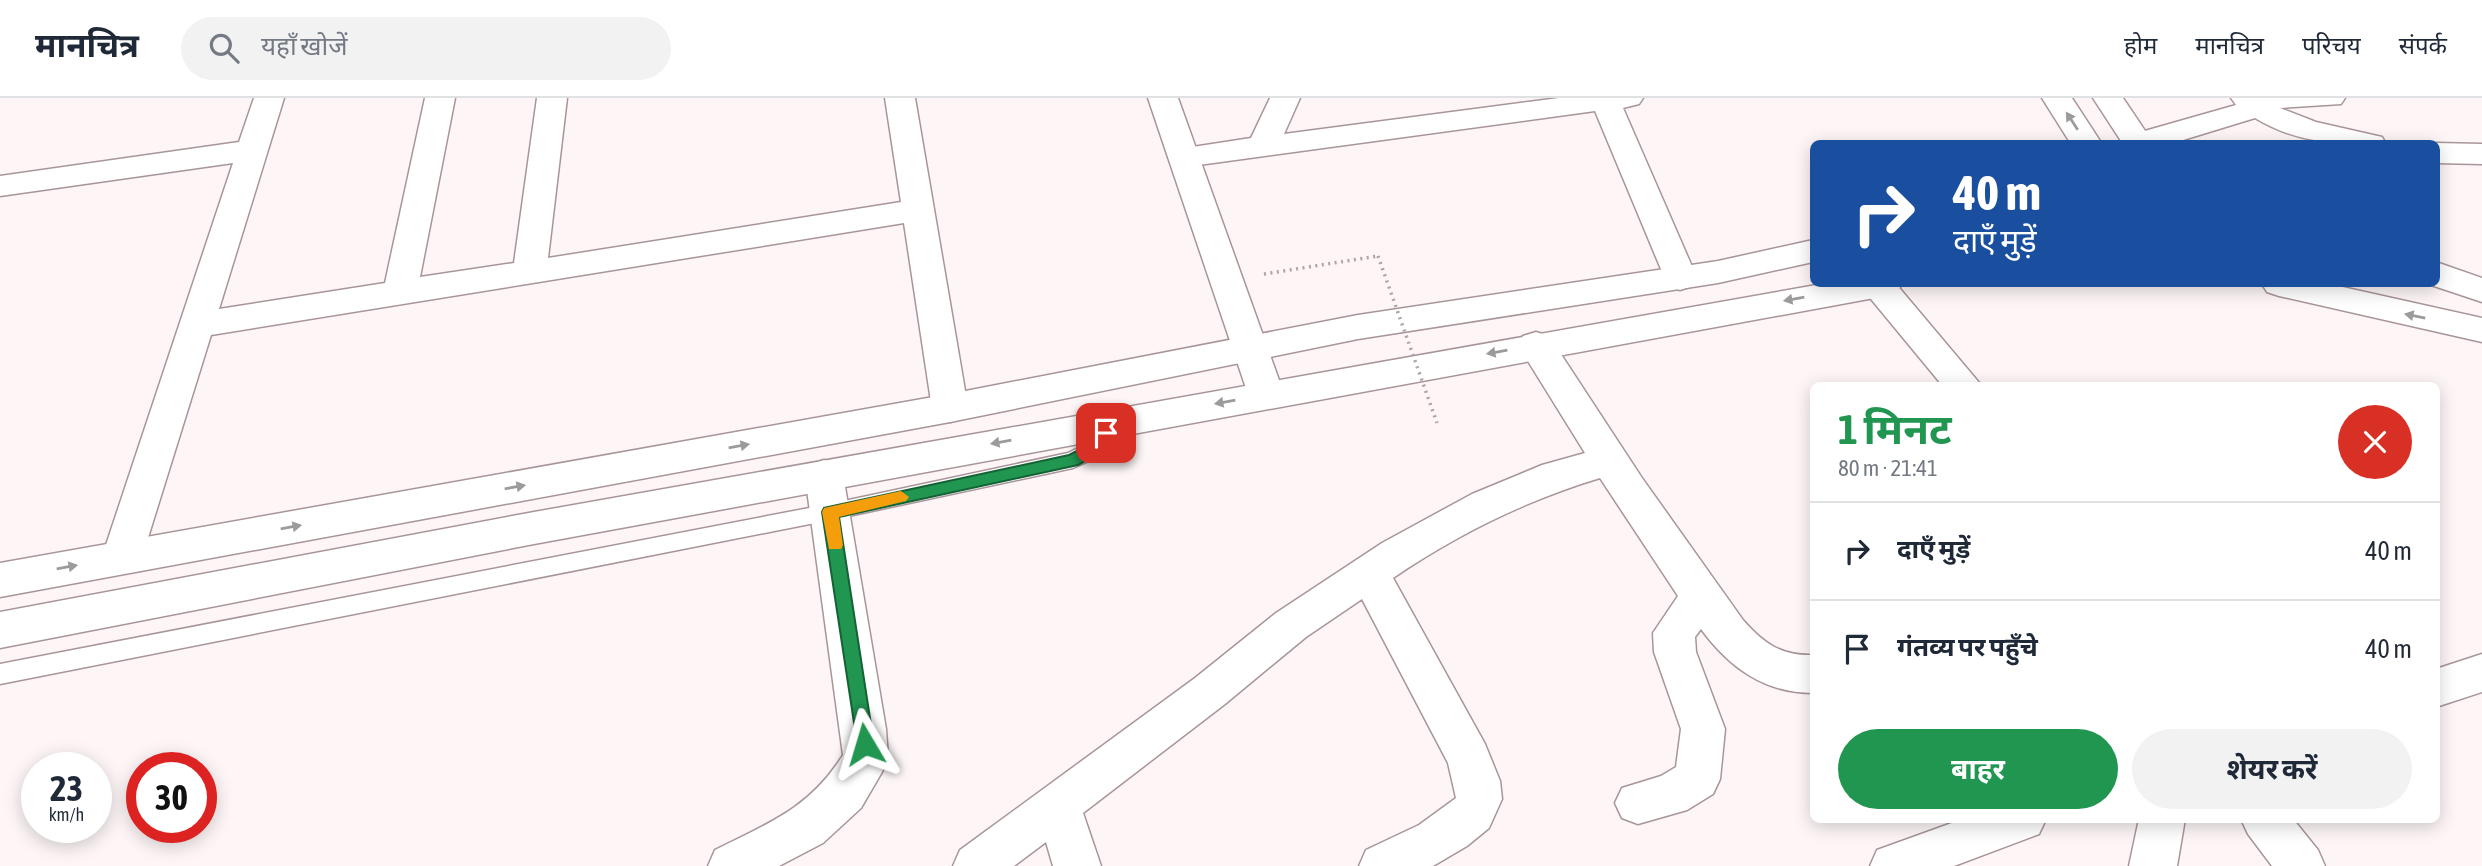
<!DOCTYPE html>
<html lang="hi">
<head>
<meta charset="utf-8">
<style>
  :root { --surface:#fff; --page:#f2f2f3; --text:#1f2937; --muted:#747a83; --line:#e0e1e3; --accent:#219651 }
  body { margin:0; font-family:"Asap Condensed","Noto Sans Devanagari",sans-serif; background:var(--page); color:var(--text); height:100vh; display:flex; flex-direction:column; font-size:26px; white-space:nowrap }
  * { box-sizing:border-box; margin:0 }
  p { font-size:23px; color:var(--muted) }
  .icon { flex:none; width:38px; height:38px; fill:none; stroke:currentColor; stroke-width:2; stroke-linecap:round; stroke-linejoin:round }
  .map { position:relative; flex:1; overflow:hidden }
  .drawer { position:absolute; left:1810px; top:284px; width:630px; height:441px; display:flex; flex-direction:column; background:var(--surface); border-radius:10px; box-shadow:0 4px 18px #0003 }
  .drawer>* { flex:none }
  .top-card { position:absolute; left:1810px; top:42px; width:630px; height:147px; border-radius:10px; box-shadow:0 4px 18px #0003; background:#1a4fa0; color:#fff; overflow:hidden }
  .speed { position:absolute; left:21px; top:654px; display:flex; gap:14px; font-size:35px; font-weight:700; text-align:center }
  .speed>* { display:grid; place-content:center; width:91px; height:91px; border-radius:50%; background:var(--surface); box-shadow:0 4px 18px #0003; line-height:1 }
  .speed small { font-size:18px; font-weight:400 }
  .speed .limit { border:10px solid #d22; background:#fff; color:#111 }
  .pin { position:absolute; display:grid; place-items:center; width:60px; height:60px; color:#fff; margin:-30px; border-radius:14px; box-shadow:0 4px 10px #0006 }
  .me { position:absolute; width:77px; margin:-38px; rotate:353deg; stroke-linejoin:round; filter:drop-shadow(0 0 5px #0008) }
  .turn { display:flex; align-items:center; gap:24px; height:147px; padding:0 28px; font-size:32px }
  .turn .icon { width:91px; height:91px; stroke-width:2.5 }
  .turn b { display:block; font-size:49px; line-height:60px }
  .round { display:grid; place-items:center; flex:none; width:74px; height:74px; border-radius:37px; background:var(--page) }
  .overview { display:flex; align-items:center; justify-content:space-between; height:119px; padding:0 28px }
  h1 { font-size:42px; font-weight:700; line-height:52px; color:var(--accent) }
  .cta { display:flex; gap:14px; margin-top:auto; padding:14px 28px }
  .cta a { flex:1; height:80px; border-radius:42px; background:var(--accent); color:#fff; font-size:28px; font-weight:700; line-height:80px; text-align:center }
  .cta a+a { background:var(--page); color:var(--text) }
  ul { padding:0; list-style:none }
  li { display:flex; align-items:center; gap:21px; height:98px; padding:0 28px; border-top:2px solid var(--line) }
  li div { flex:1 }
  li b { display:block; font-size:26px }
  li em { font-style:normal }
  header { display:flex; align-items:center; gap:42px; box-sizing:border-box; height:98px; padding:0 35px; background:var(--surface); border-bottom:2px solid var(--line) }
  header strong { font-size:33px }
  nav { display:flex; gap:38px; margin-inline-start:auto; font-size:24px }
  .search { width:490px; height:63px; background:var(--page); display:flex; align-items:center; gap:18px; box-sizing:border-box; padding:0 24px; border-radius:38px; color:var(--muted); font-size:26px }
  .map>svg:first-child { display:block }
  .lines { fill:none; stroke-linecap:round; stroke-linejoin:round }
  .service-casing { stroke:#a89599; stroke-width:3 }
  .minor-casing { stroke:#a89599; stroke-width:3 }
  .tertiary-casing { stroke:#a89599; stroke-width:3 }
  .secondary-casing { stroke:#a89599; stroke-width:3 }
  .path { stroke:#aca4a5; stroke-width:3.5; stroke-dasharray:2 4.5; stroke-linecap:butt }
  .service { fill:#fff; fill-rule:evenodd }
  .minor { fill:#fff; fill-rule:evenodd }
  .tertiary { fill:#fff; fill-rule:evenodd }
  .secondary { fill:#fff; fill-rule:evenodd }
  .path-bridge { stroke:#aca4a5; stroke-width:3.5; stroke-dasharray:2 4.5; stroke-linecap:butt }
  .oneway { fill:#9d9a9b }
  .route { fill:#219651; stroke:#156235; stroke-width:2 }
  .slow { fill:#f59e0b }
</style>
</head>
<body>
<header>
<strong>मानचित्र</strong>
<div class="search"><svg class="icon" aria-label="search" viewBox="0 0 24 24"><circle cx="10" cy="10" r="6"/><path d="M15 15l6 6"/></svg>यहाँ खोजें</div>
<nav><a>होम</a><a>मानचित्र</a><a>परिचय</a><a>संपर्क</a></nav>
</header>
<div class="map">
<svg width="2482" height="768" viewBox="0 0 2482 768">
  <rect width="100%" height="100%" fill="#fdf5f6"/>
  <g class="lines">
    <defs>
      <path id="service" d="M1116,316L1123,319L1126,324L1123,329L1098,359L1073,370L830,422L0,586V566L830,406L1068,355L1084,347L1109,319Z"/>
      <path id="minor" d="M254,0H284L219,211L385,185L425,0H455L420,179L514,165L537,0H567L548,160L901,104L885,0H915L968,310L963,320L950,324L937,320L932,310L904,125L211,237L142,459L136,471L122,475L108,471L102,459L233,65L0,98V78L239,44Z
        M1270,0H1300L1284,36L1559,0H1643L1639,6L1623,10L1697,180L1692,188L1680,192L1668,188L1595,13L1184,69L1173,66L1168,59L1173,52L1251,40Z
        M2231,0H2345L2341,6L2280,10L2316,24L2382,39L2386,46C2338,46 2298,46 2255,20L2170,46L2123,45L2127,38L2236,7Z
        M2436,45L2482,46V66L2436,65Z
        M1862,186H1896L1981,287H1942L1866,195Z
        M1536,234L1549,238L1642,380L1743,522C1763,545 1781,558 1813,557V595C1764,595 1729,569 1701,531L1695,539L1696,554L1725,631L1720,681L1713,696L1687,712L1638,726L1622,720L1615,705L1622,690L1661,678L1676,669L1681,631L1654,554L1653,535L1678,498L1600,380C1527,402 1456,437 1393,480L1485,646L1500,683L1502,701L1489,730L1467,748L1433,768H1359L1366,752L1419,727L1456,700L1448,665L1362,501L1306,539L1225,606L1083,715L1101,768H1053L1046,744L1014,768H953L960,752L1195,580L1276,515L1382,445L1472,396L1542,367L1585,355L1518,247L1523,238Z
        M824,362L838,367L843,377L886,631L888,660L882,674L861,710L823,745L779,768H708L715,752C769,725 810,710 843,657L805,377L810,367Z
        M1963,721H2046L2039,736L1954,768H1870L1877,752Z
        M2241,721H2293L2318,752L2325,768H2272L2248,736Z"/>
      <path id="tertiary" d="M1148,0H1178L1284,296L1279,306L1266,309L1253,306L1248,296Z
        M2482,556V594L2436,609V571Z
        M2139,721H2185L2177,768H2129Z"/>
      <path id="secondary" d="M2042,0H2072L2102,46H2071Z
        M2093,0H2123L2154,46H2123Z
        M1813,142V164L1718,185L1358,241L950,324L0,499V465L950,296L1358,217L1718,163Z
        M2436,164L2482,180V204L2428,186H2436Z
        M1822,186H1902L1897,194L1885,198L534,446L0,550V514L534,414Z
        M2262,186H2329L2482,220V244L2279,198L2267,194Z"/>
    </defs>
    <!-- service casing -->
    <use href="#service" class="service-casing"/>
    <!-- minor casing -->
    <use href="#minor" class="minor-casing"/>
    <!-- tertiary casing -->
    <use href="#tertiary" class="tertiary-casing"/>
    <!-- secondary casing -->
    <use href="#secondary" class="secondary-casing"/>
    <!-- path -->
    <path class="path" d="M1264,176L1378,158"/>
    <!-- service -->
    <use href="#service" class="service"/>
    <!-- minor -->
    <use href="#minor" class="minor"/>
    <!-- tertiary -->
    <use href="#tertiary" class="tertiary"/>
    <!-- secondary -->
    <use href="#secondary" class="secondary"/>
    <!-- path-bridge -->
    <path class="path-bridge" d="M1378,158L1437,325"/>
  </g>
  <!-- one-way arrows -->
  <defs><path id="oneway-solid" d="M-6-.8H1V-3.2L6.5 0L1 3.2V.8H-6Z" transform="scale(1.75)"/></defs>
  <g class="oneway">
    <use href="#oneway-solid" transform="translate(2072 23) rotate(-123)"/>
    <use href="#oneway-solid" transform="translate(1794 201) rotate(170)"/>
    <use href="#oneway-solid" transform="translate(2415 218) rotate(-168)"/>
    <use href="#oneway-solid" transform="translate(1497 254) rotate(170)"/>
    <use href="#oneway-solid" transform="translate(1225 304) rotate(170)"/>
    <use href="#oneway-solid" transform="translate(1001 344) rotate(170)"/>
    <use href="#oneway-solid" transform="translate(739 348) rotate(-10)"/>
    <use href="#oneway-solid" transform="translate(515 389) rotate(-10)"/>
    <use href="#oneway-solid" transform="translate(291 429) rotate(-10)"/>
    <use href="#oneway-solid" transform="translate(67 469) rotate(-10)"/>
  </g>
  <!-- route -->
  <path class="route" d="M1106,330L1114,335C1105,350 1094,359 1078,367L839,419L874,646L871,651L865,654L858,651L822,414L824,410L1069,357L1085,349L1101,331Z"/>
  <!-- slow -->
  <path class="slow" d="M901,393L909,399L906,403L839,419L843,447L841,451H829L822,414L824,410Z"/>
</svg>
<div class="speed"><div>23<small>km/h</small></div><div class="limit">30</div></div>
<div class="pin" style="left:1106px;top:335px;background:#d93025"><svg class="icon" aria-label="arrive" viewBox="0 0 24 24"><path d="M6 21V4h12l-3 4 3 4H6"/></svg></div>
<svg class="me" style="left:865px;top:646px" viewBox="-20 -20 40 40"><path d="M0-17L14 15 0 8-14 15z" fill="#219651" stroke="#fff" stroke-width="4"/></svg>
<div class="top-card">
<div class="turn"><svg class="icon" aria-label="right" viewBox="0 0 24 24"><path d="M7 20v-9h11M14 6l5 5-5 5"/></svg><div><b>40 m</b>दाएँ मुड़ें</div></div>
</div>
<section class="drawer">
<div class="overview"><div><h1>1 मिनट</h1><p>80 m · 21:41</p></div><a class="round" style="background:#d93025;color:#fff"><svg class="icon" aria-label="close" viewBox="0 0 24 24"><path d="M6 6l12 12M18 6L6 18"/></svg></a></div>
<ul>
<li><svg class="icon" aria-label="right" viewBox="0 0 24 24"><path d="M7 20v-9h11M14 6l5 5-5 5"/></svg><div><b>दाएँ मुड़ें</b></div><em>40 m</em></li>
<li><svg class="icon" aria-label="arrive" viewBox="0 0 24 24"><path d="M6 21V4h12l-3 4 3 4H6"/></svg><div><b>गंतव्य पर पहुँचे</b></div><em>40 m</em></li>
</ul>
<div class="cta"><a>बाहर</a><a>शेयर करें</a></div>
</section>
</div>
</body>
</html>
